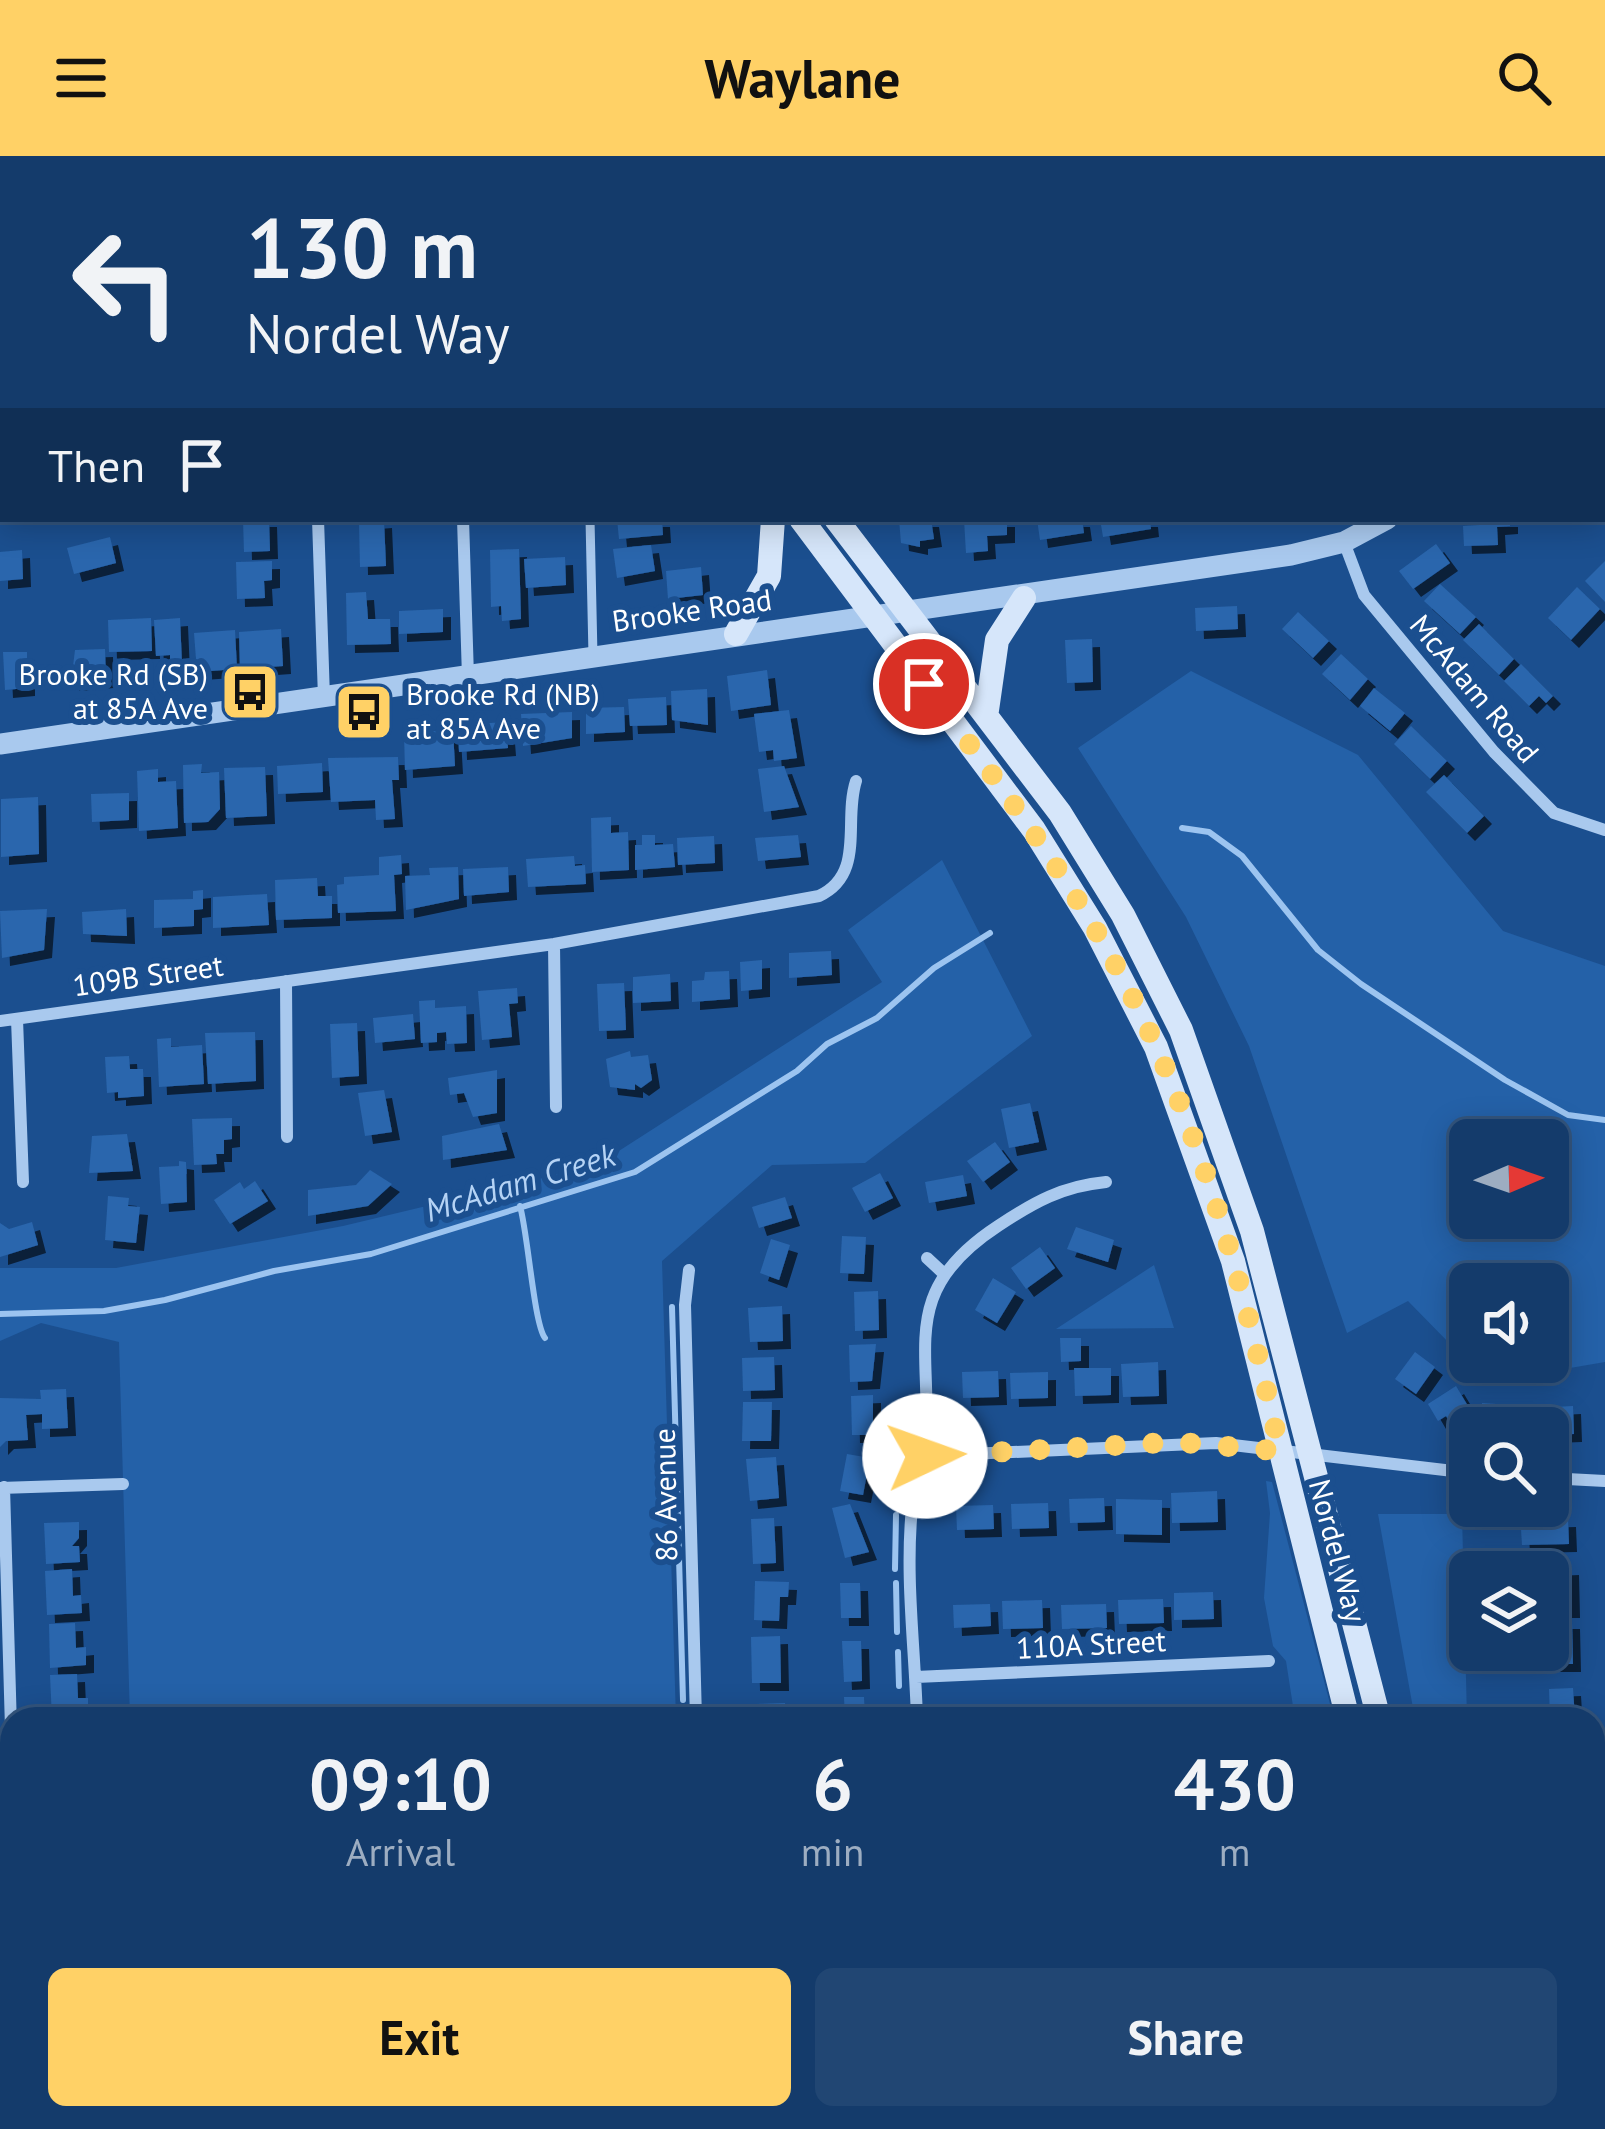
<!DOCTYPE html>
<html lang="en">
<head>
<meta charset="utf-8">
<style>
  :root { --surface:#143b6b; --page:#214673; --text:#f1f3f6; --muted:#9dadc1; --line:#33557e; --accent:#ffd166 }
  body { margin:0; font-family:"PT Sans",sans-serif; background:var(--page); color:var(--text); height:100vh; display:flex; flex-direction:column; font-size:45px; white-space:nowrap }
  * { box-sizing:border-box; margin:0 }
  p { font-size:39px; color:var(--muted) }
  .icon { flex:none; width:66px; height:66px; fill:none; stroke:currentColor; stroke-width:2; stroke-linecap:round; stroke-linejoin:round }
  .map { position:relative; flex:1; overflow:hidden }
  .sheet { position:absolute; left:0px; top:1551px; width:1605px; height:423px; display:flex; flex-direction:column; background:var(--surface); border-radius:36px 36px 0 0; box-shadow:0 6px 30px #0003,0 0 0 3px var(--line) }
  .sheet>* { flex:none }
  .banner { position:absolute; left:0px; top:0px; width:1605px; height:366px; box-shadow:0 6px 30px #0003,0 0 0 3px var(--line); background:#143b6b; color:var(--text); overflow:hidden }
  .needle { width:78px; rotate:88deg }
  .buttons { position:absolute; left:1449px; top:963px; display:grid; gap:24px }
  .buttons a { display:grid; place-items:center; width:120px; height:120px; border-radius:18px; background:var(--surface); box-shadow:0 6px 30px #0003,0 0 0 3px var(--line); font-size:60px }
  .pin { position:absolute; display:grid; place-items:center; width:102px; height:102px; color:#fff; margin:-51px; border:6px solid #fff; border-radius:50%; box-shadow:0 3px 12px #0007 }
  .me { position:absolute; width:132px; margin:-66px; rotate:87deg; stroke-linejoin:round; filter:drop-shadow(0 0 9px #0008) }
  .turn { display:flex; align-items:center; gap:42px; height:252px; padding:0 48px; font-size:54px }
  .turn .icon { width:156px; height:156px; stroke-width:2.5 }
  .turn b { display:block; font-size:84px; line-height:102px }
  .then { display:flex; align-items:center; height:114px; padding:0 48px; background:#0003; gap:24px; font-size:45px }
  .eta { display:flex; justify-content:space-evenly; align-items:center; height:204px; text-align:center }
  .eta b { font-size:72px; font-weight:700; line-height:84px }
  .cta { display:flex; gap:24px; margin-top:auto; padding:24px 48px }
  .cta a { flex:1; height:138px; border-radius:18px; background:var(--accent); color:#111; font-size:48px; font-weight:700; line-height:138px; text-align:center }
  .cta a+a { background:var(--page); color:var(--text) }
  header { display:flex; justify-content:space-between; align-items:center; height:156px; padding:0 48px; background:var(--accent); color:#111; font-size:54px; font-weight:700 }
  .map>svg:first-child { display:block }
  .green { fill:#2461a8; fill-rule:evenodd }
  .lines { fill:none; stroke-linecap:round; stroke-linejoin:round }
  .stream { stroke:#9cc4f0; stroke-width:6 }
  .building { fill:#2a66ad; filter:url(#shadow) }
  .service { stroke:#a9c9ee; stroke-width:9 }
  .minor { stroke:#a9c9ee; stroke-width:12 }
  .tertiary { stroke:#a9c9ee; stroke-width:21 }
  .secondary { stroke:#d6e6fa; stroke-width:24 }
  .route { stroke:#ffd166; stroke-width:21; stroke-dasharray:0 37.8 }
  .labels { text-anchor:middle; stroke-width:12; stroke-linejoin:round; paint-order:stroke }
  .street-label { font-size:30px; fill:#fff; stroke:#1b4f8f }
  .poi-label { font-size:30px; fill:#fff; stroke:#1b4f8f; text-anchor:end }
  .water-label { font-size:33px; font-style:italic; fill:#b5d3f5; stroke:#1b4f8f }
</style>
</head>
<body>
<header><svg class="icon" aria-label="menu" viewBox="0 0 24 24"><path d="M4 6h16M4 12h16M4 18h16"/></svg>Waylane<svg class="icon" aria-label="search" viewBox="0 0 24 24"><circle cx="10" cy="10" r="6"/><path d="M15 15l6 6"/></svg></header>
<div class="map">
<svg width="1605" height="1973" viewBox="0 0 1605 1973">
  <defs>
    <filter id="shadow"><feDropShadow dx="8" dy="8" stdDeviation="0" flood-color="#0009"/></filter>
  </defs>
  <rect width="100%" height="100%" fill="#1b4f8f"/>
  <!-- green -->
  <path class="green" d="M1191,515L1358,599L1503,775L1605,810V1206L1570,1212L1537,1206H1548V1128H1470V1194L1453,1191L1408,1145L1347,1177L1249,890L1186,761L1078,592ZM1470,984H1548V1062H1470Z
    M942,704L1032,880L865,1007L772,1009L662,1105L676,1563H130L119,1186L41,1167L0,1185V1112H116L343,1070L597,1009L882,826L848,774Z
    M1154,1109L1174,1172L1056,1173Z
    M1266,1325L1272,1326L1334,1563H1295L1286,1505L1273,1490L1264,1442L1270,1357Z
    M1378,1358H1462L1467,1563H1415Z"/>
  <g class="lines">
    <!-- stream -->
    <path class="stream" d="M1182,672L1209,676L1242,700L1318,794L1361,828L1505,924L1568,959L1605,964
      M520,1050C528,1078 534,1168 545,1182
      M672,1151L683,1544
      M0,1158L104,1155L165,1144L274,1115L371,1098L635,1016L797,915L827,888L877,862L934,812L990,777
      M898,1341L900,1328
      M895,1413L896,1359
      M896,1427L897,1476
      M898,1496L899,1530
      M899,1551L900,1563"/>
  </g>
  <!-- building -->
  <path class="building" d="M243,363H269L270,395L244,396Z
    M617,363H662L663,379L619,383Z
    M899,363H931L934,383L920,385V391L901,387Z
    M964,363H1007V379L987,380L988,395L966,397Z
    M1037,363H1082L1084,377L1040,384Z
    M1100,363H1150L1151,373L1103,381Z
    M1479,363H1510V370L1497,371L1498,389L1464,390L1463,370L1480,369Z
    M384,364L386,410L360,411L359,366Z
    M110,381L116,407L74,418L67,392Z
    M1436,388L1450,407L1413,433L1399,415Z
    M651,389L655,415L617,422L613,393Z
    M519,393L521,463L502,465L501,450L491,451L490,394Z
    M22,394L23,423L0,425V396Z
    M565,401L566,429L526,432L524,403Z
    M272,405V424L264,425L265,442L237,443L236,406Z
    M1605,405V446L1585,425Z
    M701,411L703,439L668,443L666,415Z
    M1440,428L1476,461L1460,478L1424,445Z
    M1577,431L1600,453L1571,484L1548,462Z
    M366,436L368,463H390L391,488L347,489L346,437Z
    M1237,450L1238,473L1196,475L1195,452Z
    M443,453V476L399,478V455Z
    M1298,456L1329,485L1313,502L1282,473Z
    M151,462L152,495L109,496L108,464Z
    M180,462L182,508L170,509V499L156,500L154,464Z
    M1479,468L1514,503L1499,519L1463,484Z
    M281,473L283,510L240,513L239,476Z
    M235,474L237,513L197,516L194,477Z
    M1092,483L1093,526L1067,527L1065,484Z
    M105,493L106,524L71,527L75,494Z
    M3,496H27V532L5,534Z
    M1341,498L1368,523L1350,544L1322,518Z
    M1521,508L1553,540L1546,547L1539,540L1529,550L1504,525Z
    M767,514L771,549L731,555L727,520Z
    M1374,532L1405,557L1390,575L1360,550Z
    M707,533L708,569L672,564L671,535Z
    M666,541L667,569L630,570L628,543Z
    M624,551L625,576L586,578V552Z
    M789,554L797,602L774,605L773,594L759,596L754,558Z
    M572,556V582L523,590L521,558Z
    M506,566L508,592L459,596L458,569Z
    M1411,570L1447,605L1430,623L1394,588Z
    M453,574L455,610L405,614L404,577Z
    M398,601L399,624H392L395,663L376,664L375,644L331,646L328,602Z
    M322,607L323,636L278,638L277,610Z
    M202,608L201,617L219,616L220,653L208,666L184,667L183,609Z
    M784,610L799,651L764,656L758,613Z
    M265,611L267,660L226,662L224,612Z
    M158,613V626L176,625L178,672L139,675L137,615Z
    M1444,619L1484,660L1467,677L1426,636Z
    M129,637V664L92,666L91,638Z
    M38,641L39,698L1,701V643Z
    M611,661V677L628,676L629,714L592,716L591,662Z
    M642,679H655V689L673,688L675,711L635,714V689H642Z
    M798,679L801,701L758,705L755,682Z
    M714,680L715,707L678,709L677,682Z
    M401,699L402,718L394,719L396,755L338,757L337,729L344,728V721L379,719V701Z
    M574,700L575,710L585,709L586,728L528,731L526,703Z
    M458,711L459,743L406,754L405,720L430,719L429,712Z
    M508,711L509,736L464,740L463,713Z
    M317,722L318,740H332V762L276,764L275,724Z
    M203,734V753L194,754V770L154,772V744L193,743V735Z
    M267,738L269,769L213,772V741Z
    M47,753L44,794L2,802L0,755Z
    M126,753L127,780L83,778L82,756Z
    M831,795L832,819L789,822V797Z
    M762,804V833L741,835L740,806Z
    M729,815L730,843L692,846V825L704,824L705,816Z
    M670,818L671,845L633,847V821Z
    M624,827L626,874L599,875L597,828Z
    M517,832L518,847L509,848L512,881L482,884L478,835Z
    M435,844V852L466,850L467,887L447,888L446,876L437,877V886L421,887L419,845Z
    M413,858L415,883L375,887L373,862Z
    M357,867L359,920L332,922L330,868Z
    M255,876L256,925L208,928L205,877Z
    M171,882V891L202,889L204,928L159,931L157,883Z
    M630,895L631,901L648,899L652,924L641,932L635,928V934L610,931L606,903Z
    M129,900L130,913H143L144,940L118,942V936L107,937L105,901Z
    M497,914V957L473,961L464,937L450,939L448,922Z
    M384,934L392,976L365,980L358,937Z
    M1030,947L1039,986L1009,992L1001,953Z
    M232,962V983L224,984V998H216L217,1008L194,1009L192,963Z
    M499,968L507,994L443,1004L442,980Z
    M127,978L133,1015L89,1017L92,980Z
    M995,986L1010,1006L983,1026L967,1005Z
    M179,1005L186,1006L187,1046L161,1048L159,1011L179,1010Z
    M370,1014L392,1028L368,1050L308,1060V1034L356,1029Z
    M880,1017L893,1042L865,1056L852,1032Z
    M963,1019L967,1040L929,1047L925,1026Z
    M255,1025L268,1045L230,1068L214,1044L240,1026L244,1033Z
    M108,1040L129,1042L128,1050L140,1051L136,1087L105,1084Z
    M785,1041L792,1062L759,1072L752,1051Z
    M32,1066L38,1089L0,1101V1067L9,1073Z
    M1076,1071L1114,1084L1108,1106L1067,1093Z
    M842,1080L866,1081L864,1118L840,1117Z
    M771,1083L790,1089L779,1124L760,1117Z
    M1040,1091L1055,1112L1026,1133L1011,1112Z
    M993,1122L1016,1136L997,1167L975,1154Z
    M878,1135L879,1174L855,1175L854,1136Z
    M782,1150L783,1185L750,1186L748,1152Z
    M1060,1182H1081V1205L1061,1206Z
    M876,1188L872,1225L850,1226L849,1189Z
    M1415,1196L1435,1211L1416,1238L1395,1223Z
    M774,1201L775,1234L743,1235L742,1202Z
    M1158,1206L1159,1240L1123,1241L1121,1208Z
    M1074,1212H1111V1239L1075,1240Z
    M998,1215L999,1241L963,1242L962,1216Z
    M1048,1216V1242L1011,1243L1010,1217Z
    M1456,1230L1474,1260L1454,1273L1446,1260L1438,1265L1428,1248Z
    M66,1233L68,1272L42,1273V1258L26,1259L28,1284L6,1285L0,1291V1242L41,1243L40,1234Z
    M873,1239V1279H852L851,1240Z
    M743,1246H772L771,1285H742Z
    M1482,1247L1525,1250L1523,1272H1480Z
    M1573,1250L1574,1278L1548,1279V1272H1536L1535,1252Z
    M847,1298L870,1302L863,1339L840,1335Z
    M776,1301L779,1342L750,1345L746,1303Z
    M1217,1335L1218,1366L1172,1367L1171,1337Z
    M1104,1342L1105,1366L1070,1367L1069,1343Z
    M1116,1343L1162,1344V1379L1116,1378Z
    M1048,1347L1049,1372L1012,1373L1011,1348Z
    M850,1348L869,1396L845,1402L832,1352Z
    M993,1349L994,1373L957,1374L956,1350Z
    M774,1362L776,1407L753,1408L751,1363Z
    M1568,1363L1569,1388L1522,1389L1521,1373H1531V1364Z
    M79,1366V1382L72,1390H79L80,1406L46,1408L44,1367Z
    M1571,1411L1572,1454H1548V1412Z
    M72,1413L73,1440L81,1439L82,1457L47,1459L45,1415Z
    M755,1425L789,1426L788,1441H780L779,1465L754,1464Z
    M840,1427H860L861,1462H841Z
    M1213,1436L1214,1463L1174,1464V1437Z
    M1163,1443L1164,1467L1119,1468L1118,1444Z
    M1042,1444L1043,1472L1003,1473L1002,1445Z
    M990,1448L991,1470L954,1472L953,1449Z
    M1106,1448L1107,1472L1062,1473L1061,1449Z
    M1548,1465H1572L1573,1508H1550Z
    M75,1467L76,1492L86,1491V1509L50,1512L49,1468Z
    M780,1480L781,1527H752L751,1481Z
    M842,1485H861L862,1525L844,1526Z
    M77,1518L78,1542H88V1561L52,1563L50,1519Z
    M1573,1532L1575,1563H1550L1549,1533Z
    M844,1541H864L865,1563H845Z
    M785,1547L786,1563H757L756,1548Z
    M1265,1551V1563H1229L1228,1553Z
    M143,1962H192V1973H143Z
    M205,1962H245V1973H206Z"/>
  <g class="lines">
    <!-- service -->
    <path class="service" d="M590,363L593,500"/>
    <!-- minor -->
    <path class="minor" d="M0,105L3,104
      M0,343H3
      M318,363L324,542
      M463,363L468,521
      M1344,386L1364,439L1494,596L1554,657L1605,674
      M554,788L556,951
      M286,825L287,981
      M17,863L23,1026
      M0,865L554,788L819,740C866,718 843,665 856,625
      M927,1102L942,1116
      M689,1114L685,1149L696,1563
      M925,1300L1216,1287L1470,1317
      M1548,1322L1605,1325
      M4,1331L12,1607
      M0,1332L123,1328
      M916,1521L1269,1505
      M917,1563C915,1494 905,1420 912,1352C914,1333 924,1316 925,1298C935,1196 894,1138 998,1070C1034,1046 1063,1030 1106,1026
      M23,1962V1973
      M706,1962V1973
      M937,1962V1973
      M1164,1962V1973"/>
    <!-- tertiary -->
    <path class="tertiary" d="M1281,0L1284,3
      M1602,160L1605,157
      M0,588L1291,399L1344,386L1387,363"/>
    <!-- secondary -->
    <path class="secondary" d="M575,0L576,3
      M801,363L1034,674L1095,772L1156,891L1233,1105L1348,1563
      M836,363L1060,657L1123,759L1181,874L1252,1075L1379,1563
      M736,478L769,420L773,363
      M987,554L997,484L1024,442
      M1414,1962L1415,1973
      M1445,1962L1446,1973"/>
  </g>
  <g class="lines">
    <!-- route -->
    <path class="route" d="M924,528C1002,630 1077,731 1135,846C1205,986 1247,1142 1280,1295L1177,1286L925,1300"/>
  </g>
  <!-- icons -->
  <defs>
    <symbol id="bus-square" viewBox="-11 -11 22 22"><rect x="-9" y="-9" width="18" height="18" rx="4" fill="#ffd166" stroke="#1b4f8f"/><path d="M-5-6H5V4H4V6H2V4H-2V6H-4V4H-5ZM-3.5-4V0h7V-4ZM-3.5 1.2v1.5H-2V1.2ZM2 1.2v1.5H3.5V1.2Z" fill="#111"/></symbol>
  </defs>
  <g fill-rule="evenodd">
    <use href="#bus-square" x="217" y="503" width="66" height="66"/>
    <use href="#bus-square" x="331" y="523" width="66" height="66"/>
  </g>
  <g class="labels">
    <!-- street labels -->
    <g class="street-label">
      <text transform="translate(692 455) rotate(-8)" y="10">Brooke Road</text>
      <text transform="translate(1474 533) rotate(50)" y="10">McAdam Road</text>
      <text transform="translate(148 820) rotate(-8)" y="10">109B Street</text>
      <text transform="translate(666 1339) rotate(-91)" y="10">86 Avenue</text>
      <text transform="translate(1337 1395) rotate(75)" y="10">Nordel Way</text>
      <text transform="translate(1091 1489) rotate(-3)" y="10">110A Street</text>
    </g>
    <!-- poi labels -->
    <g class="poi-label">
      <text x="208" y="529">Brooke Rd (SB)<tspan x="208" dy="34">at 85A Ave</tspan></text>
      <text x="406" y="549" text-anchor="start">Brooke Rd (NB)<tspan x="406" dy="34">at 85A Ave</tspan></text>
    </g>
    <!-- water labels -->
    <g class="water-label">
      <text transform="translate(520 1026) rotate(-17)" y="12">McAdam Creek</text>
    </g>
  </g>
</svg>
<div class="buttons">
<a><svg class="needle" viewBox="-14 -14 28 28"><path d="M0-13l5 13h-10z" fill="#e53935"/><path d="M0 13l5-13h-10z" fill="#9dadc1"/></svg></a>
<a><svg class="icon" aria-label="sound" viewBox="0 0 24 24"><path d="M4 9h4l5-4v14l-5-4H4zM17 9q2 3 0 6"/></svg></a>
<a><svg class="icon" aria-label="search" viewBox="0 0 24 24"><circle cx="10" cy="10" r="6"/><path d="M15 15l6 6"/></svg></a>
<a><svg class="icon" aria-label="layers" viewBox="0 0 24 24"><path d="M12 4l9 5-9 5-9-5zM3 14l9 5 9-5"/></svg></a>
</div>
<div class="pin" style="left:924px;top:528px;background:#d93025"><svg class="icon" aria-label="arrive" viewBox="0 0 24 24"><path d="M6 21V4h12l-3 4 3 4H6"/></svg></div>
<svg class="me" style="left:925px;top:1300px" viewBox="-20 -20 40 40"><circle r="19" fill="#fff"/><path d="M0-13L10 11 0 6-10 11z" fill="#ffd166"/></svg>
<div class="banner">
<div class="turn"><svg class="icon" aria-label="left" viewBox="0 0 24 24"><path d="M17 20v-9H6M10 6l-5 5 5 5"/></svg><div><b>130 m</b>Nordel Way</div></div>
<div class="then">Then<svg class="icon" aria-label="arrive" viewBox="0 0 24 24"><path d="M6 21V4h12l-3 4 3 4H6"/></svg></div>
</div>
<section class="sheet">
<div class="eta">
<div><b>09:10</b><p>Arrival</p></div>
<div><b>6</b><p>min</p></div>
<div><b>430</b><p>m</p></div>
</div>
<div class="cta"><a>Exit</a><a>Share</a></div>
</section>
</div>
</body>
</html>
